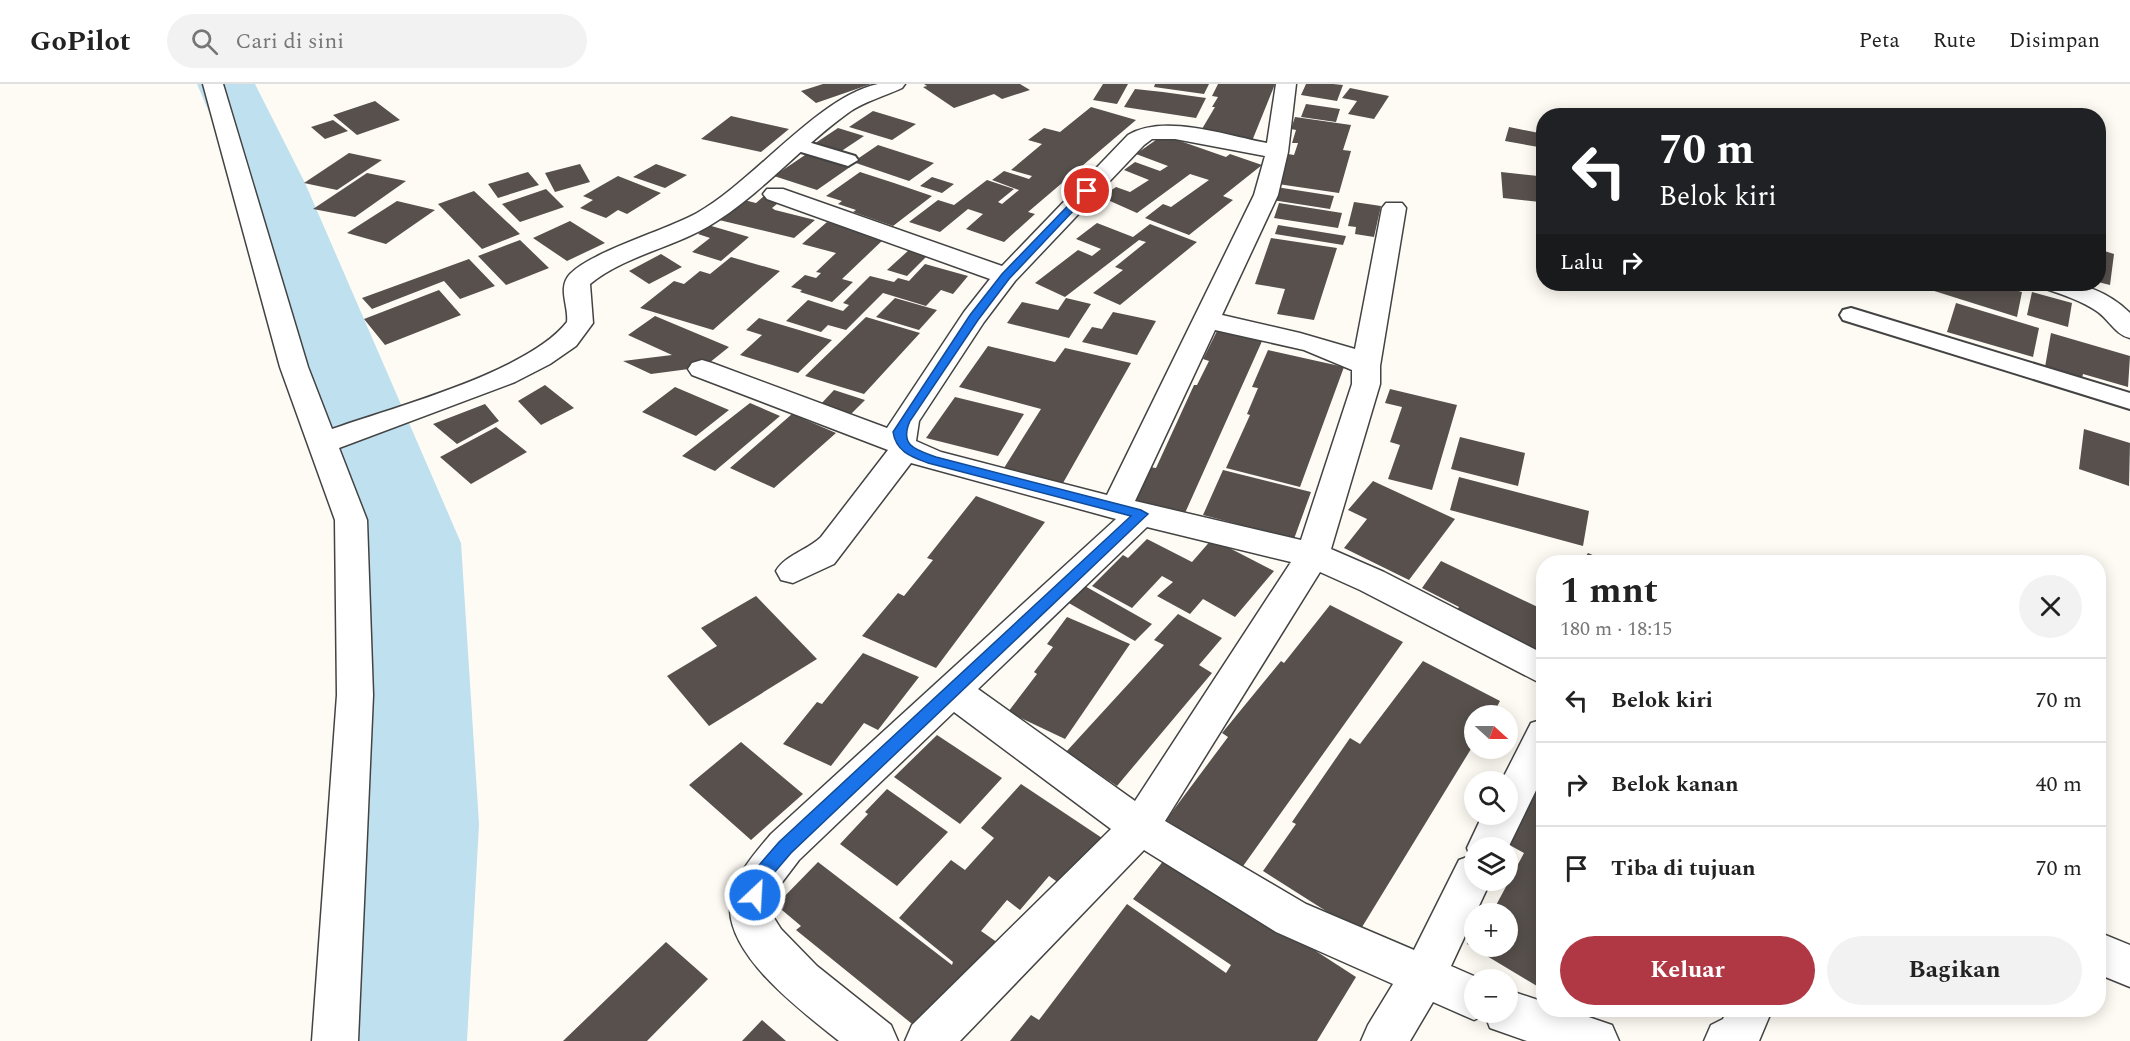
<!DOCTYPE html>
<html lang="id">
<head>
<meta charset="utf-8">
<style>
  :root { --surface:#fff; --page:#f2f2f2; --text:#222; --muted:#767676; --line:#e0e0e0; --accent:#b03844 }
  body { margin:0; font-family:Spectral,serif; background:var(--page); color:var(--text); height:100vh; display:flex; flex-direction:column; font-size:22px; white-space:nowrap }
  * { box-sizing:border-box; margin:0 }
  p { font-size:20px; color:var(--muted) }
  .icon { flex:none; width:33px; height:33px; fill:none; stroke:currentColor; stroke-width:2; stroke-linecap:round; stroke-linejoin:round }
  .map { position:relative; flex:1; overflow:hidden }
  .panel { position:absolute; left:1536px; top:471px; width:570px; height:462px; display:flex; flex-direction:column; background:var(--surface); border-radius:24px; box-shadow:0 3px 15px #0003 }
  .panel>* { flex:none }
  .banner { position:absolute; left:1536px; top:24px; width:570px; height:183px; border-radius:24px; box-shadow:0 3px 15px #0003; background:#202124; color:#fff; overflow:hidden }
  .needle { width:39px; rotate:111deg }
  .controls { position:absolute; left:1464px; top:621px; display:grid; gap:12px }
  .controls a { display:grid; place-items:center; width:54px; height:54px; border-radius:50%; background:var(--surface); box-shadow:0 3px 15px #0003; font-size:30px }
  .pin { position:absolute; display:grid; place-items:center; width:51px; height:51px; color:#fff; margin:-26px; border:3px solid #fff; border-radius:50%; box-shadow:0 2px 6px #0007 }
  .me { position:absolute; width:66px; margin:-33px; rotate:25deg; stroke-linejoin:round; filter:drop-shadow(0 0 4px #0008) }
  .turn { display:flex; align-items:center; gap:21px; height:126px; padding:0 24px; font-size:27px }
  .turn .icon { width:78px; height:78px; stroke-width:2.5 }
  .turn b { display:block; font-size:42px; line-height:51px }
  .then { display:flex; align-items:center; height:57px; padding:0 24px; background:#0003; gap:12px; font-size:22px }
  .round { display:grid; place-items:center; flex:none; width:63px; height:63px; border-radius:32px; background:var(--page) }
  .overview { display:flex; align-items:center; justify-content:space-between; height:102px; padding:0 24px }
  h1 { font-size:36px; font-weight:700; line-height:45px }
  .action { display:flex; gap:12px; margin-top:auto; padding:12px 24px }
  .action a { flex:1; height:69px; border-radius:36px; background:var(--accent); color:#fff; font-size:24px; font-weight:700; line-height:69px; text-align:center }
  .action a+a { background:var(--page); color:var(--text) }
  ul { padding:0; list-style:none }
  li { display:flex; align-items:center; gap:18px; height:84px; padding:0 24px; border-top:2px solid var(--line) }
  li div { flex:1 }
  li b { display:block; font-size:22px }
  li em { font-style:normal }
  header { display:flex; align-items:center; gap:36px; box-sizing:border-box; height:84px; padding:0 30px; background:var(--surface); border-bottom:2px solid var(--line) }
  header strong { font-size:28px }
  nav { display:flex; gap:33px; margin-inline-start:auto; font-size:21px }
  .search { width:420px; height:54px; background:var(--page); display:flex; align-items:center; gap:15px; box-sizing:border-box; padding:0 21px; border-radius:33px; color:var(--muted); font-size:22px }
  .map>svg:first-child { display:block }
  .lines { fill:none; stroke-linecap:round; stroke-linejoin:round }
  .river { fill:#bee0ef; fill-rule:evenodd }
  .building { fill:#57504d }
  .lane-casing { stroke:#434343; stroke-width:4 }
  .street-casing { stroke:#434343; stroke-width:3 }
  .lane { fill:#fff; fill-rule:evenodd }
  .street { fill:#fff; fill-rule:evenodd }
  .route { fill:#1a73e8; stroke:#114b97; stroke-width:1.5 }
</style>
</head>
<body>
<header>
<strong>GoPilot</strong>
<div class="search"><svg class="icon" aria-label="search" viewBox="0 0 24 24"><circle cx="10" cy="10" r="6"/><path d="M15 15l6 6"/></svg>Cari di sini</div>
<nav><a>Peta</a><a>Rute</a><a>Disimpan</a></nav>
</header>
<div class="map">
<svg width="2130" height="957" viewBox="0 0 2130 957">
  <rect width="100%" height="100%" fill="#fefbf4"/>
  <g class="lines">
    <!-- river -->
    <path class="river" d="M197,0H255L305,99L461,459L479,740L467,957H337L365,740L367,459L239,99Z"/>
  </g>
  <!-- building -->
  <path class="building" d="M823,0H871L816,19L801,7Z
    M924,0H1020L1030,6L1002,15L994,10L954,24L923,3L927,2Z
    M1103,0H1128L1117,20L1093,16Z
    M1155,0H1209L1204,10L1154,3Z
    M1218,0H1275L1252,57L1199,50L1215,23H1212L1218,13L1212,12Z
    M1306,0H1333L1343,1L1337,17L1301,11Z
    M1350,4L1389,12L1374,35L1348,30L1357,17L1342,14Z
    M1135,5L1163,8L1206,14L1196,34L1124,23Z
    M375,17L400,36L357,51L333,31Z
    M1306,20L1340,25L1336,38L1301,33Z
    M1091,23L1136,36L1028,128L1035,130L1004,158L966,145L983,130L968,125L940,148L909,138L938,116L954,121L987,96L1014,105L998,118L1002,120L1019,106L992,96L1004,87L1029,95L1032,92L1011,86L1042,60L1028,56L1044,44L1060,48Z
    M873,27L916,40L892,56L849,43Z
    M731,32L789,45L761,68L701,55Z
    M1295,33L1351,41L1343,66L1351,67L1339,109L1278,100L1288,70L1294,71L1298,59H1292L1296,46L1291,45Z
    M333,36L348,47L325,55L311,43Z
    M1509,43L1544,50V64L1505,57Z
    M838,44L864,52L840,68L814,60Z
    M1163,51L1226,73L1230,70L1262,81L1223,112L1233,116L1189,151L1145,134L1163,120L1171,123L1209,96L1190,90L1137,129L1101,113L1116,103L1130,108L1149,96L1124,86L1135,78L1160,87L1168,82L1136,70Z
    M878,61L934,79L909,97L853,78Z
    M349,69L382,76L337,106L304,99Z
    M808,69L850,83L817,106L774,92Z
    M580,80L590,98L555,108L545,89Z
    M656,80L687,91L665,104L633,93Z
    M528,88L539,101L498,114L488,100Z
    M860,88L894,99L932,112L893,142L853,128L856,126L838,120L842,117L826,112Z
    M1501,88L1538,92L1540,118L1503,114Z
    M367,89L406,97L355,133L313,125Z
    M618,92L661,109L627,130L618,126L606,134L580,124L593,116L583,112Z
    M932,93L954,100L942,109L920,102Z
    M1276,103L1334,112L1330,125L1272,116Z
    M546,105L564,123L520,138L502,120Z
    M474,107L520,150L482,165L438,120Z
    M765,111L782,116L772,124L775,126L815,136L794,154L719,136L744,116L756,119Z
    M397,117L435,126L386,160L347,149Z
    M1354,118L1381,122L1374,153L1355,150L1356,143L1348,142Z
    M1279,119L1342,129L1338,144L1274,134Z
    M570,137L605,159L567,177L533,154Z
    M827,138L885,154L842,195L853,198L832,218L800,208L802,206L791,203L805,191L816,194L821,189L816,188L836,169L802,160Z
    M1097,139L1133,153L1150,140L1197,158L1120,221L1093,209L1123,186L1115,183L1146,158L1139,156L1065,213L1035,199L1078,166L1092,172L1101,165L1076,155Z
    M708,141L749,153L721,177L692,168L710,154L698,150Z
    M1278,141L1346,152L1343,161L1275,150Z
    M1271,154L1337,164L1314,236L1277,230L1285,205L1255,200Z
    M520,156L549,184L506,201L478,172Z
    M2098,165L2114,170L2110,201L2098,198Z
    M909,166L928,171L907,192L887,186Z
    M661,170L682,183L649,200L629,187Z
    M731,173L780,187L713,246L640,224L674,197L684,200L700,187L710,190Z
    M469,175L495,202L460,215L444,197L372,225L362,214Z
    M925,180L968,192L953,210L941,206L926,222L883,209L846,246L828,241L821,248L786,237L808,216L843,227L849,221L843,219L870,192L894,198L898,194L909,197Z
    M1912,200H1994L2022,208L2017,233Z
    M439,206L461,231L385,261L364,235Z
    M2032,208L2072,219L2068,243L2027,231Z
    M895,214L937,226L919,246L876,233Z
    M1066,214L1091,220L1069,254L1007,239L1022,218L1058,226Z
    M1956,219L2039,244L2033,273L1947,248Z
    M1113,228L1156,237L1137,271L1082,258L1092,243L1102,245Z
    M655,232L729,263L704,283L651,290L623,277L672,271L628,251Z
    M866,233L920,249L864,310L805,292Z
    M759,234L799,246L832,256L798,289L740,271L762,251L746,246Z
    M1218,245L1263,255L1185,429L1134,416L1150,383L1156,384L1194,301H1197L1209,277L1203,275Z
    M2051,249L2130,272L2128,303L2083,290L2082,294L2045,283Z
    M988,262L1055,278L1065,264L1131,279L1063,399L1004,384L1041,325L959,303Z
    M1268,266L1344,283L1300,403L1226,384L1250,331L1247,330L1258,304L1252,303Z
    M545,301L574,324L541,341L518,317Z
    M675,303L729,326L696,352L642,328Z
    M1390,305L1457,321L1432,406L1388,395L1400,361L1390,358L1402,323L1385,319Z
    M834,306L865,316L850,331L819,322Z
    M955,313L1024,330L998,372L926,354Z
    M750,319L780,332L715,387L682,372Z
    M485,320L499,337L457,360L433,340Z
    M792,330L836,349L774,404L730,384Z
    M496,343L527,368L471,400L440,373Z
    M2084,345L2130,359L2129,402L2079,385Z
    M1460,353L1525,369L1518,402L1451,385Z
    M1223,386L1311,408L1294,455L1203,431Z
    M1459,393L1589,427L1583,462L1450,426Z
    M1373,397L1455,435L1409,496L1344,464L1367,435L1348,426Z
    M976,412L1045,438L936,584L862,552L898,509L904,512L933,476L927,474Z
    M1147,455L1192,478L1212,455L1274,487L1235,533L1203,515L1190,530L1157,512L1173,498L1162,492L1132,524L1092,502L1123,471L1128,474Z
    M1588,469L1609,478H1582Z
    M1441,477L1544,526V569L1456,527L1459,523L1422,504Z
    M1083,501L1152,540L1135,557L1067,518Z
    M756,512L817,575L709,642L667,592L717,562L701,544Z
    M1330,521L1403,558L1241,785L1166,736L1228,653L1222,649L1281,577L1284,579Z
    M1178,530L1222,554L1199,581L1212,589L1117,702L1066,668L1164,561L1154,556Z
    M1067,533L1130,560L1065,655L1008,628L1037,590L1034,588L1053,563L1047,560Z
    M863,569L919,593L878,646L864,639L831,682L783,660L817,618L822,620Z
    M1423,577L1500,617L1492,632H1474V660L1359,848L1263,787L1296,740L1292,738L1350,654L1360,660Z
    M937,651L1002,694L960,740L894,693Z
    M741,658L803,710L751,756L689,701Z
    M1544,685V889L1537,902L1467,860L1474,847V862H1508V830H1484L1489,821L1494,825L1524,769L1504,758Z
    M1021,700L1102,754L1063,802L1049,792L1020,826L1007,816L981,847L1001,861L927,952L796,846L801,842L776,821L818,778L952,881L953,878L899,834L951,776L965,786L994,754L981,744Z
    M887,705L948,748L897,802L840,760L868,730L865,728Z
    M1168,771L1356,893L1317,957H1010L1031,931L1039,936L1127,820L1226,889L1231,881L1133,815Z
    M666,858L708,895L647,957H563Z
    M762,936L786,957H742Z"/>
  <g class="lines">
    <defs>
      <path id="lane" d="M798,55L855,72L858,76L848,82L791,65L788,61Z
        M1851,224L2130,309V325L1843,236L1840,231L1843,226Z"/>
      <path id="street" d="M203,0H223L308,283L332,345C394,323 528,288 567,238C569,222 557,204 570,190C593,167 664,147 697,129C753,98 819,12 878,0C886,0 897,0 905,0L902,4C885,12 863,18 848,29C802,62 765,106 717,137C678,163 627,170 590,200L593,239L576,262L550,280L515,298L339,364L367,436L373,611L358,957H312L337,611L335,436L280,283Z
        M1276,0H1296L1288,68L1278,111L1222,231L1300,249L1355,265L1382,124L1386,119H1402L1406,124L1380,282V300L1331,465L1384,488L1544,570V601L1360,506L1320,488L1165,737L1306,820L1414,866L1459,776L1470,772L1467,764L1483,730H1508V698H1501L1531,639L1544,635V690L1508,764H1474V796H1491L1451,882L1483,896H1474V928H1508V906L1544,918V926H1568L1612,941L1619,957H1527L1490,944L1485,931L1474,936L1433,918L1410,957H1361L1368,941L1393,900L1276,848L1144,766L960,957H905L912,941L1111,745L954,628L799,776L777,805L773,817L774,834L781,845L817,882L891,941L898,957H839C803,928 732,876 730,826C729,798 754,770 771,750L1116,435L911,379L834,480L793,499L781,496L776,487C785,471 808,466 821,453L888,366L692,291L688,285L692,279L702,276L712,279L887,344L964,228L990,195L767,115L763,110L767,105H783L1002,182L1128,51C1164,29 1228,52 1267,59ZM1152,55H1175L1265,72L1254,111L1107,411L941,368L916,357L919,337L984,238L1015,197L1144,61ZM1215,246L1304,266L1352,286V300L1301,456L1135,417ZM1147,443L1291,478L1135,717L978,605Z
        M2042,200C2076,196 2105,205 2130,229V254C2116,251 2110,237 2098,228C2082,217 2064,211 2046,205Z
        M2098,848L2130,861V903L2098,890Z
        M1727,926H1772L1759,957H1704L1711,941L1723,935Z"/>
    </defs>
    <!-- lane casing -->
    <use href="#lane" class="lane-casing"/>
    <!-- street casing -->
    <use href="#street" class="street-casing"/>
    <!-- lane -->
    <use href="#lane" class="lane"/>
    <!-- street -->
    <use href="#street" class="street"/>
  </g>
  <!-- route -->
  <path class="route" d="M1084,105L1092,107L1009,195L978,236L910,337C899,362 916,366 936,373L1141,426L1148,430L791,769L767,797L761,816L755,819L749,816L746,811L753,788L779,758L1131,432L928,379C912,373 896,368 893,348L970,231L1002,190Z"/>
</svg>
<div class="controls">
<a><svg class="needle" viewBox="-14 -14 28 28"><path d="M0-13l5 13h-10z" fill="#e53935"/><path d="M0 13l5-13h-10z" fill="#767676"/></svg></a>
<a><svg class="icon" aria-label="search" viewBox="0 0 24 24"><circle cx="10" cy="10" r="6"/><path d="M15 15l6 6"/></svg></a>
<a><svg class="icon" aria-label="layers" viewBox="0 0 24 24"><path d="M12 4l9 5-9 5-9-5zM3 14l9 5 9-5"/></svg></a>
<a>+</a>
<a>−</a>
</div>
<div class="pin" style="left:1087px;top:107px;background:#d93025"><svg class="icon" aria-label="arrive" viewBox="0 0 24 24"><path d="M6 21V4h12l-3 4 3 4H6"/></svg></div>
<svg class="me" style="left:755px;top:811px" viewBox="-20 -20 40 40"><circle r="17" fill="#1a73e8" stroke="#fff" stroke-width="3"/><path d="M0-11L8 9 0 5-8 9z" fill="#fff"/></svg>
<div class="banner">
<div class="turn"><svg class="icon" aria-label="left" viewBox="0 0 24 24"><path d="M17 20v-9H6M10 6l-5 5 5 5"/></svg><div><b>70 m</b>Belok kiri</div></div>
<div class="then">Lalu<svg class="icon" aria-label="right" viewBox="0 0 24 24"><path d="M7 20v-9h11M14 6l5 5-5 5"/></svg></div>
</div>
<section class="panel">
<div class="overview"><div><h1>1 mnt</h1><p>180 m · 18:15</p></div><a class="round"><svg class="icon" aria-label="close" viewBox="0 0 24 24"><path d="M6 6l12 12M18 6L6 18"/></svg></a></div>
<ul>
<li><svg class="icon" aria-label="left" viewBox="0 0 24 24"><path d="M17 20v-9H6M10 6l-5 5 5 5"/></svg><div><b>Belok kiri</b></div><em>70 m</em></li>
<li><svg class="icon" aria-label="right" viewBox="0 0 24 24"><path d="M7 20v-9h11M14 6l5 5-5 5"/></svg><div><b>Belok kanan</b></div><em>40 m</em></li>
<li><svg class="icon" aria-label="arrive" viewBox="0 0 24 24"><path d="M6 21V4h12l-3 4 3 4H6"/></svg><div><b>Tiba di tujuan</b></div><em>70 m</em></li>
</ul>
<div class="action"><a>Keluar</a><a>Bagikan</a></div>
</section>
</div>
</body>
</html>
